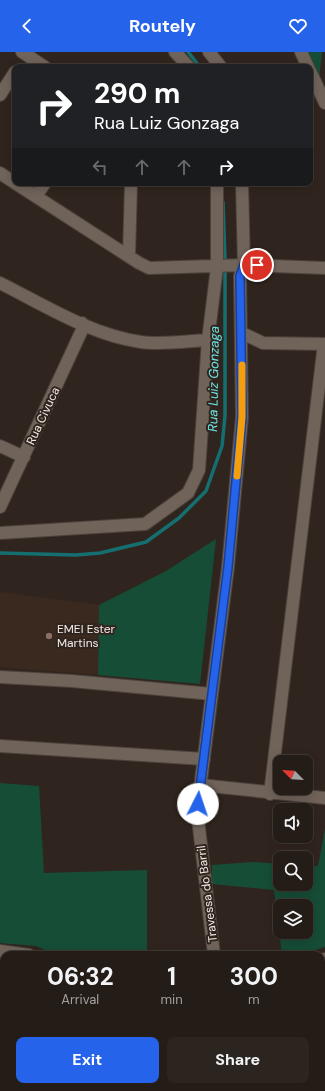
<!DOCTYPE html>
<html lang="en">
<head>
<meta charset="utf-8">
<style>
  :root { --surface:#241c16; --page:#2c251f; --text:#f1f3f6; --muted:#a3a1a1; --line:#413a35; --accent:#2563eb }
  body { margin:0; font-family:"DM Sans",sans-serif; background:var(--page); color:var(--text); height:100vh; display:flex; flex-direction:column; font-size:15px; white-space:nowrap }
  * { box-sizing:border-box; margin:0 }
  p { font-size:13px; color:var(--muted) }
  .icon { flex:none; width:22px; height:22px; fill:none; stroke:currentColor; stroke-width:2; stroke-linecap:round; stroke-linejoin:round }
  .map { position:relative; flex:1; overflow:hidden }
  .sheet { position:absolute; left:0px; top:899px; width:325px; height:140px; display:flex; flex-direction:column; background:var(--surface); border-radius:12px 12px 0 0; box-shadow:0 2px 10px #0003,0 0 0 1px var(--line) }
  .sheet>* { flex:none }
  .banner { position:absolute; left:12px; top:12px; width:301px; height:122px; border-radius:8px; box-shadow:0 2px 10px #0003,0 0 0 1px var(--line); background:#202124; color:#fff; overflow:hidden }
  .needle { width:26px; rotate:294deg }
  .buttons { position:absolute; left:273px; top:703px; display:grid; gap:8px }
  .buttons a { display:grid; place-items:center; width:40px; height:40px; border-radius:8px; background:var(--surface); box-shadow:0 2px 10px #0003,0 0 0 1px var(--line); font-size:20px }
  .pin { position:absolute; display:grid; place-items:center; width:34px; height:34px; color:#fff; margin:-17px; border:2px solid #fff; border-radius:50%; box-shadow:0 1px 4px #0007 }
  .me { position:absolute; width:44px; margin:-22px; rotate:4deg; stroke-linejoin:round; filter:drop-shadow(0 0 3px #0008) }
  .turn { display:flex; align-items:center; gap:14px; height:84px; padding:0 16px; font-size:18px }
  .turn .icon { width:52px; height:52px; stroke-width:2.5 }
  .turn b { display:block; font-size:28px; line-height:34px }
  .lanes { display:flex; align-items:center; height:38px; padding:0 16px; background:#0003; justify-content:center; gap:20px; direction:ltr }
  .lanes .off { opacity:.35 }
  .eta { display:flex; justify-content:space-evenly; align-items:center; height:68px; text-align:center }
  .eta b { font-size:24px; font-weight:700; line-height:28px }
  .cta { display:flex; gap:8px; margin-top:auto; padding:8px 16px }
  .cta a { flex:1; height:46px; border-radius:8px; background:var(--accent); color:#fff; font-size:16px; font-weight:700; line-height:46px; text-align:center }
  .cta a+a { background:var(--page); color:var(--text) }
  header { display:flex; justify-content:space-between; align-items:center; height:52px; padding:0 16px; background:var(--accent); color:#fff; font-size:18px; font-weight:700 }
  .map>svg:first-child { display:block }
  .built { fill:#3a291e }
  .green { fill:#164d37; fill-rule:evenodd }
  .lines { fill:none; stroke-linecap:round; stroke-linejoin:round }
  .stream { stroke:#156f70; stroke-width:3.5 }
  .street-casing { stroke:#4c433d; stroke-width:14 }
  .street { stroke:#70635a; stroke-width:12 }
  .route-casing { stroke:#184099; stroke-width:10 }
  .route { stroke:#2563eb; stroke-width:7 }
  .slow { stroke:#f59e0b; stroke-width:7 }
  .education-dot { fill:#8d6e63; stroke:#30251e; stroke-width:1.5 }
  .labels { text-anchor:middle; stroke-width:4; stroke-linejoin:round; paint-order:stroke }
  .street-label { font-size:12px; fill:#f2eae5; stroke:#30251e }
  .poi-label { font-size:12px; fill:#f2eae5; stroke:#30251e; text-anchor:start }
  .water-label { font-size:13px; font-style:italic; fill:#6de6e7; stroke:#30251e }
</style>
</head>
<body>
<header><svg class="icon" aria-label="back" viewBox="0 0 24 24"><path d="M15 5l-7 7 7 7"/></svg>Routely<svg class="icon" aria-label="heart" viewBox="0 0 24 24"><path d="M12 20l-8-8c-3-5 5-10 8-4 3-6 11-1 8 4z"/></svg></header>
<div class="map">
<svg width="325" height="1039" viewBox="0 0 325 1039">
  <rect width="100%" height="100%" fill="#30251e"/>
  <!-- built -->
  <path class="built" d="M0,540L99,553L98,623L0,615Z"/>
  <!-- green -->
  <path class="green" d="M308,0H322L319,27Z
    M216,487L200,632L98,623L99,553L166,519Z
    M0,731L39,734L44,821L147,818V903H56L36,894L0,891Z
    M325,777V895L298,903H282L274,838L212,832V813L253,810L280,812V832H306V814H318ZM280,854H306V880H280Z"/>
  <g class="lines">
    <!-- stream -->
    <path class="stream" d="M188,0L200,15
      M0,501L76,503L100,501L146,490L179,466L206,439L222,394L225,364V208L223,150
      M276,1035L288,1039"/>
    <defs>
      <path id="street" d="M22,0L45,15
        M175,0L189,15
        M209,0L221,15
        M301,0L308,15
        M310,19L325,51
        M0,43L15,20
        M0,121L15,131
        M15,131L139,211L149,216L244,213L325,216
        M36,144L45,131
        M129,204L131,131
        M0,231C44,253 91,283 141,290C161,293 188,289 208,288
        M242,281L263,291L325,292
        M0,394L24,405
        M0,455L82,278V271
        M0,481L145,472L188,441L199,418L208,288L217,215V131
        M0,625L72,629L212,642
        M0,694L204,707
        M200,733L325,746
        M270,742L324,292
        M0,899L29,903
        M214,903L198,767V752L228,515L242,365L240,224L244,213L242,131
        M321,908L325,907
        M0,911L4,912
        M145,1035L149,1039
        M241,1035L252,1039
        M11,1039L14,1035
        M116,1039L117,1035
        M228,1039L230,1035"/>
    </defs>
    <!-- street casing -->
    <use href="#street" class="street-casing"/>
    <!-- street -->
    <use href="#street" class="street"/>
  </g>
  <g class="lines">
    <defs>
      <path id="route" d="M198,752L228,515L242,365L240,224L244,213H257"/>
    </defs>
    <!-- route casing -->
    <use href="#route" class="route-casing"/>
    <!-- route -->
    <use href="#route" class="route"/>
    <!-- slow -->
    <path class="slow" d="M237,424L242,365V313"/>
  </g>
  <!-- markers -->
  <circle class="education-dot" cx="49" cy="584" r="4"/>
  <g class="labels">
    <!-- street labels -->
    <g class="street-label">
      <text transform="translate(43 364) rotate(-65)" y="4">Rua Civuca</text>
      <text transform="translate(207 842) rotate(-97)" y="4">Travessa do Barril</text>
    </g>
    <!-- poi labels -->
    <g class="poi-label">
      <text x="57" y="581">EMEI Ester<tspan x="57" dy="14">Martins</tspan></text>
    </g>
    <!-- water labels -->
    <g class="water-label">
      <text transform="translate(213 327) rotate(-89)" y="5">Rua Luiz Gonzaga</text>
    </g>
  </g>
</svg>
<div class="buttons">
<a><svg class="needle" viewBox="-14 -14 28 28"><path d="M0-13l5 13h-10z" fill="#e53935"/><path d="M0 13l5-13h-10z" fill="#a3a1a1"/></svg></a>
<a><svg class="icon" aria-label="sound" viewBox="0 0 24 24"><path d="M4 9h4l5-4v14l-5-4H4zM17 9q2 3 0 6"/></svg></a>
<a><svg class="icon" aria-label="search" viewBox="0 0 24 24"><circle cx="10" cy="10" r="6"/><path d="M15 15l6 6"/></svg></a>
<a><svg class="icon" aria-label="layers" viewBox="0 0 24 24"><path d="M12 4l9 5-9 5-9-5zM3 14l9 5 9-5"/></svg></a>
</div>
<div class="pin" style="left:257px;top:213px;background:#d93025"><svg class="icon" aria-label="arrive" viewBox="0 0 24 24"><path d="M6 21V4h12l-3 4 3 4H6"/></svg></div>
<svg class="me" style="left:198px;top:752px" viewBox="-20 -20 40 40"><circle r="19" fill="#fff"/><path d="M0-13L10 11 0 6-10 11z" fill="#2563eb"/></svg>
<div class="banner">
<div class="turn"><svg class="icon" aria-label="right" viewBox="0 0 24 24"><path d="M7 20v-9h11M14 6l5 5-5 5"/></svg><div><b>290 m</b>Rua Luiz Gonzaga</div></div>
<div class="lanes"><svg class="icon off" aria-label="left" viewBox="0 0 24 24"><path d="M17 20v-9H6M10 6l-5 5 5 5"/></svg><svg class="icon off" aria-label="ahead" viewBox="0 0 24 24"><path d="M12 20V5M6 11l6-6 6 6"/></svg><svg class="icon off" aria-label="ahead" viewBox="0 0 24 24"><path d="M12 20V5M6 11l6-6 6 6"/></svg><svg class="icon" aria-label="right" viewBox="0 0 24 24"><path d="M7 20v-9h11M14 6l5 5-5 5"/></svg></div>
</div>
<section class="sheet">
<div class="eta">
<div><b>06:32</b><p>Arrival</p></div>
<div><b>1</b><p>min</p></div>
<div><b>300</b><p>m</p></div>
</div>
<div class="cta"><a>Exit</a><a>Share</a></div>
</section>
</div>
</body>
</html>
